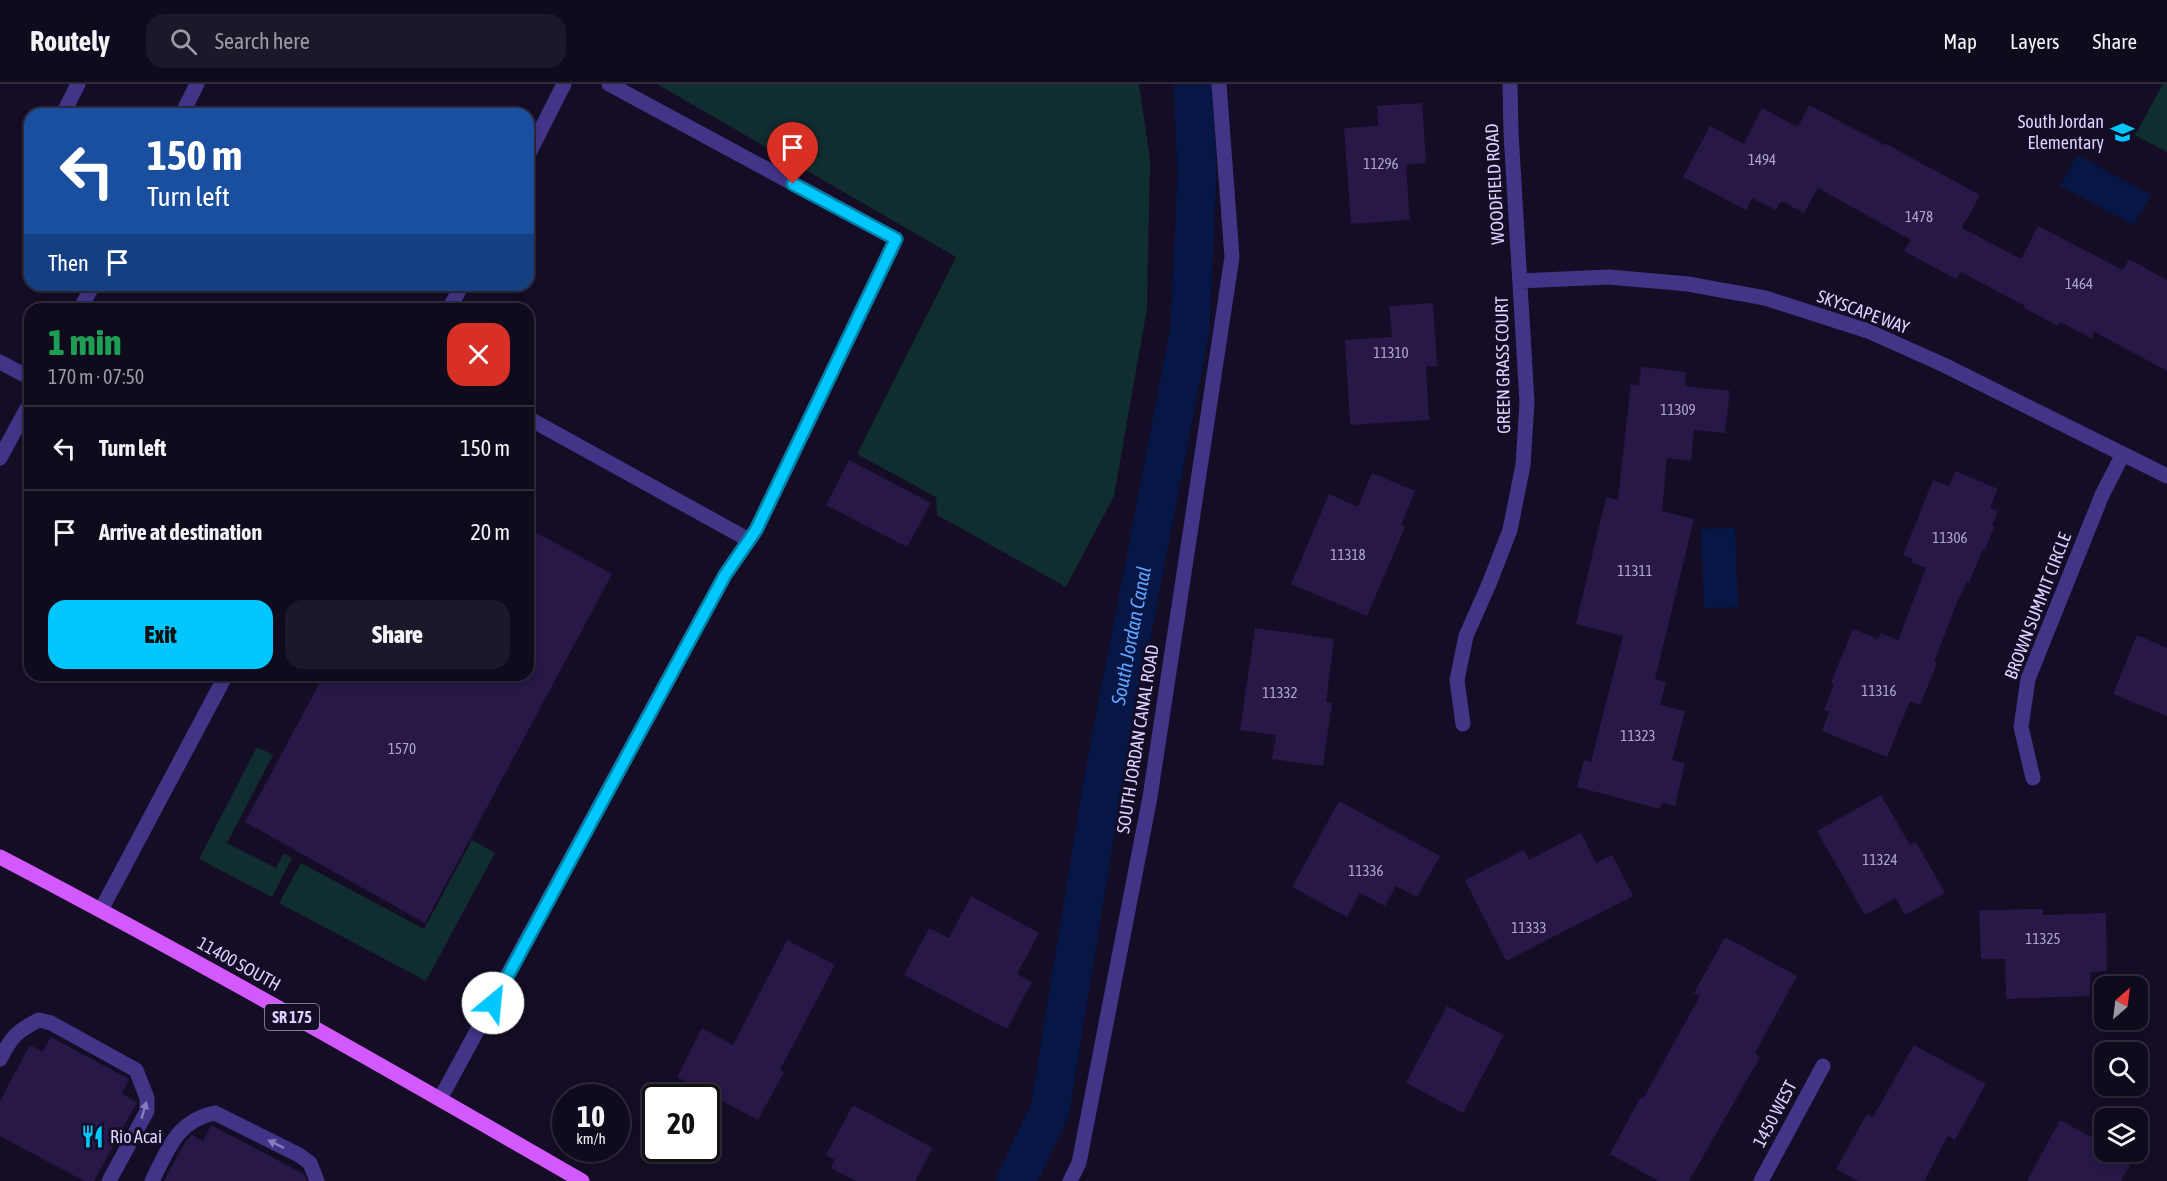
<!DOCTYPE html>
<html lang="en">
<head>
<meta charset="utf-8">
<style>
  :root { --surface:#0f0a1c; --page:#1d1829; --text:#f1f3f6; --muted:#9b9aa3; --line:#2f2b3b; --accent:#00c7fd }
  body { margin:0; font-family:"Asap Condensed",sans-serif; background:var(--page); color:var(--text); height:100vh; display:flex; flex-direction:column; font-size:22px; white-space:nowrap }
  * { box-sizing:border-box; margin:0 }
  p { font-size:20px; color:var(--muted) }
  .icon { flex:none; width:33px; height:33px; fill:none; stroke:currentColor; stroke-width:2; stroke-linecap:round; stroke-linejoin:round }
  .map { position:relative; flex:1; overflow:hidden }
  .drawer { position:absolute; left:24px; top:219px; width:510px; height:378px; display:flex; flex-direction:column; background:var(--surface); border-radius:18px; box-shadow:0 3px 9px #0003,0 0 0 2px var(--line) }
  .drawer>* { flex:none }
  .guide { position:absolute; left:24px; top:24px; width:510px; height:183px; border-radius:18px; box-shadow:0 3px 9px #0003,0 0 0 2px var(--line); background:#1a4fa0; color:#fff; overflow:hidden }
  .needle { width:39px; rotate:28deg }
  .buttons { position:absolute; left:2094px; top:892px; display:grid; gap:12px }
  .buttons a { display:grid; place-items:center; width:54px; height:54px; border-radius:12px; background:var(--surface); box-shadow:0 3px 9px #0003,0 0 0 2px var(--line); font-size:30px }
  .speed { position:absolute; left:552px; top:1000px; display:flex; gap:12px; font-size:30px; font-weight:700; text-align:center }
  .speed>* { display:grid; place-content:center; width:78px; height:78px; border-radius:50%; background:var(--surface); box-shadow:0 3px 9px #0003,0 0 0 2px var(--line); line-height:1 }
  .speed small { font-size:15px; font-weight:400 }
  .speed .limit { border:3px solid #111; border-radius:9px; background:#fff; color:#111 }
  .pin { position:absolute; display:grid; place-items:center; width:51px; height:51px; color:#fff; margin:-62px -26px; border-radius:50% 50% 50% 0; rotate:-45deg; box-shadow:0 0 6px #0007 }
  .pin .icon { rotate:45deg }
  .me { position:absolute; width:66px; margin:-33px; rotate:28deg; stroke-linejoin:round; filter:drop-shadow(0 0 4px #0008) }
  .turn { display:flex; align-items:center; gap:21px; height:126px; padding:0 24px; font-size:27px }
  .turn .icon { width:78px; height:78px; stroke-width:2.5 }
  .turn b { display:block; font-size:42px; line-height:51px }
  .then { display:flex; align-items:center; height:57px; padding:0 24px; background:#0003; gap:12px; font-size:22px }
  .round { display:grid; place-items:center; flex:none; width:63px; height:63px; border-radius:18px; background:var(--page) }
  .headline { display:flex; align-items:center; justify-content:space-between; height:102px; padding:0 24px }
  h1 { font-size:36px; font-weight:800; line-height:45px; color:#1e9e55 }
  .action { display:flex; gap:12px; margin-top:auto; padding:12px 24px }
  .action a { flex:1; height:69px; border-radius:18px; background:var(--accent); color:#111; font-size:24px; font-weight:800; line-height:69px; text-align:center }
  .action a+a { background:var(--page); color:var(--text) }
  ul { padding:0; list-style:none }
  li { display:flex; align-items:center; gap:18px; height:84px; padding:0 24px; border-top:2px solid var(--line) }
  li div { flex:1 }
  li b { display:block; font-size:22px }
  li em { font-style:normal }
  header { display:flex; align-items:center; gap:36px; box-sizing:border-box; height:84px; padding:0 30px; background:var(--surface); border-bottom:2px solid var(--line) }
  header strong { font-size:28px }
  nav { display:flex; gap:33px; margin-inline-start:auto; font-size:21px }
  .search { width:420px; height:54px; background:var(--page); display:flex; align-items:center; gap:15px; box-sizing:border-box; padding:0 21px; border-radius:18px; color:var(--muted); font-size:22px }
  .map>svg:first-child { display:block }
  .green { fill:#102d30 }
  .water { fill:#071745 }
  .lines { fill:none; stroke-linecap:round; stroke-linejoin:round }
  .canal { stroke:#071745; stroke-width:39 }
  .building { fill:#271847 }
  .minor { stroke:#423587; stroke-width:15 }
  .major { stroke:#d359ff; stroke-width:15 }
  .oneway { fill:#877cbd }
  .route-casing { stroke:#0081a4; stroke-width:15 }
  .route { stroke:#00c7fd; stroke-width:10 }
  .labels { text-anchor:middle; stroke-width:6; stroke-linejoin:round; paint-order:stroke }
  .number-label { font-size:15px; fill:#afa4d1 }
  .shield { fill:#140d25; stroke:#a097be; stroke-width:1.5 }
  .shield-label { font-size:16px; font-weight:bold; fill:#dcd2ff }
  .poi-label { font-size:18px; fill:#dcd2ff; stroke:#140d25; text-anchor:end }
  .street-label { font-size:18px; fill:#dcd2ff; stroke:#140d25 }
  .water-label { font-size:20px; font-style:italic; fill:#60a4ff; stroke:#140d25 }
</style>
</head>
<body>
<header>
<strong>Routely</strong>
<div class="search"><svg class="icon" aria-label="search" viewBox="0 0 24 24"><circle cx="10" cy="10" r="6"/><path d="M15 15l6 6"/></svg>Search here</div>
<nav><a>Map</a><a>Layers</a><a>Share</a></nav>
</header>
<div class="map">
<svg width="2167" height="1097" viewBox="0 0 2167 1097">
  <rect width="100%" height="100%" fill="#140d25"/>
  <!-- green -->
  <path class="green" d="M657,0H1139L1150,75L1147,224L1114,412L1066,503L937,431L936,413L857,370L956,173Z
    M2163,0H2167V68L2135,51Z
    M257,663L273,671L227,759L276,784L284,769L292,774L272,813L199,775Z
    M472,756L495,769L426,897L279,819L301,779L424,845Z"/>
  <!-- water -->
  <path class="water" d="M2077,71L2151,111L2134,141L2060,102Z
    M1735,444L1738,523L1704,524L1701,445Z"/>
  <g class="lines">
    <!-- canal -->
    <path class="canal" id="s1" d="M1016,1097L1050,1026L1103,698L1190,245L1197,88L1193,0"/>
  </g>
  <!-- building -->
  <path class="building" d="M1422,19L1426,79L1406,81L1410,136L1351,140L1344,44L1378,42L1377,22Z
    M1809,21L1885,61L1886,60L1980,111L1962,144L2021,175L2038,142L2123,186L2129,175L2167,196V287L2093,247V255L2060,238L2058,242L2024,224L2025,222L1961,188L1956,195L1904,167L1911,156L1818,104L1804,129L1781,117L1776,126L1752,114L1746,126L1683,93L1710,42L1744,60L1762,24L1798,43Z
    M1433,219L1437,282H1426L1429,336L1350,341L1345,256L1392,253L1389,222Z
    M1641,283L1686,288L1685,302L1730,307L1725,349L1694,346L1691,377L1667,374L1662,427L1694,435L1655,595L1666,598L1660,621L1685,627L1672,676L1685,679L1675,722L1662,719L1660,725L1577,703L1584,676L1591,678L1623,552L1576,540L1606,413L1618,416L1631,300L1639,302Z
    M849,376L931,419L907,463L826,421Z
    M1955,387L1998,405L1990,424L1998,427L1992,442L1994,443L1985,466L1983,465L1969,499L1967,498L1958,516L1934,578L1937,579L1920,621L1910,617L1887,673L1822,647L1829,628L1824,626L1834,600L1831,598L1853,545L1878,555L1881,549L1898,556L1926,484L1911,478L1913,475L1903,471L1933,396L1949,402Z
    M1372,389L1415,407L1401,441L1405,443L1367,532L1291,500L1329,410L1358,423Z
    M528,444L612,490L425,839L245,738L324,591H528Z
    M1255,544L1334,555L1326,618L1332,619L1323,682L1272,675L1276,651L1240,646Z
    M2137,551L2167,564V632L2113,610Z
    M1881,711L1910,761L1916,758L1945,809L1905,831L1896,814L1865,831L1817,747Z
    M1339,717L1440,772L1417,813L1396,802L1385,822L1360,809L1347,833L1292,803Z
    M1581,749L1596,779L1612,771L1633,812L1506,877L1465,796L1524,766L1529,776Z
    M971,812L1039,849L1017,890L1032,898L1007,945L904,891L929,844L949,854Z
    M2043,825V831L2106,829L2107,887L2090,888V912L2006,915L2005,875H1981L1979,826Z
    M1725,853L1797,892L1755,969L1760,973L1689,1097H1659L1610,1070L1640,1014L1643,1015L1700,912L1694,909Z
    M787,856L835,881L780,986L784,988L758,1036L677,993L702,944L733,961Z
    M1447,922L1504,951L1463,1029L1406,999Z
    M51,953L129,995L122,1010L137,1018L94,1097H84L0,1052V1017L30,961L42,968Z
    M1914,961L1986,1000L1955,1056L1948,1052L1924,1097H1858L1836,1085L1867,1030L1873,1033Z
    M853,1021L933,1064L915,1097H856L831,1084L835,1076L826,1071Z
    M2060,1036L2104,1060V1068H2119L2133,1076L2121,1097H2027Z
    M211,1041L304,1090L307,1097H164L185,1058L192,1051L203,1057Z"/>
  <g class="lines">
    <!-- minor -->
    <path class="minor" d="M63,30L78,0
      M182,30L197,0
      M528,71L564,0
      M1520,197L1609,193L1688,200L1765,214L1868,247L1944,281L2167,392
      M80,225L93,201
      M449,225L462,201
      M0,278L30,294
      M528,334L749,456
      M0,374L30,319
      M1463,640L1457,596L1466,552L1489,500L1510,446L1523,381L1527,318L1511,49L1510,0
      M2033,694L2021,643L2028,595L2102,411L2123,370
      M101,826L226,591
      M0,975C12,952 17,947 39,936L51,939L136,986L147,1014V1027L109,1097
      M440,1015L725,491L756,446L896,155L609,0
      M152,1097C168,1066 176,1037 215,1029L299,1071L310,1079L317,1097
      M1070,1097L1079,1079L1150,713L1232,173L1219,0
      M1761,1097L1823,982"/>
    <!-- major -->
    <path class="major" d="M0,773C197,876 390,986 582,1097"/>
  </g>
  <!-- one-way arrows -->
  <defs><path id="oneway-solid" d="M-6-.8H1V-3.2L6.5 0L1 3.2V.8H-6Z" transform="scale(1.5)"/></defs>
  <g class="oneway">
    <use href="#oneway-solid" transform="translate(144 1026) rotate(-74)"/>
    <use href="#oneway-solid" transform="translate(276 1060) rotate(-154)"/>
  </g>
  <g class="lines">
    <defs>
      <path id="route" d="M493,919L725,491L756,446L896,155L793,100"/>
    </defs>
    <!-- route casing -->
    <use href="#route" class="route-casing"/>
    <!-- route -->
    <use href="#route" class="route"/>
  </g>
  <!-- icons -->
  <defs>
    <symbol id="school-bare" viewBox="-9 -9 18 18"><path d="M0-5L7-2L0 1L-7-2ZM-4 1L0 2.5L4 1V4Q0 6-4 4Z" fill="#00c7fd" stroke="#140d25" stroke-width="2.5" paint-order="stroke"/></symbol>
    <symbol id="restaurant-bare" viewBox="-9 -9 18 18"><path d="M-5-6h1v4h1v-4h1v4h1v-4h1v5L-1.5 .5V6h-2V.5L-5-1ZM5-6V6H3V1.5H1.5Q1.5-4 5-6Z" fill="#00c7fd" stroke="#140d25" stroke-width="2.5" paint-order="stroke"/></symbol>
  </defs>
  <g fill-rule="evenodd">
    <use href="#school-bare" x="2106" y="32" width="33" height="33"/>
    <use href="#restaurant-bare" x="76" y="1036" width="33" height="33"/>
  </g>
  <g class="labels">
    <!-- number labels -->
    <g class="number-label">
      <text x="1762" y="81">1494</text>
      <text x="1381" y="85">11296</text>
      <text x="1919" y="138">1478</text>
      <text x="2079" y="205">1464</text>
      <text x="1391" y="274">11310</text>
      <text x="1678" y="331">11309</text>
      <text x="1950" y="459">11306</text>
      <text x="1348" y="476">11318</text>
      <text x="1635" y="492">11311</text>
      <text x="1879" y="612">11316</text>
      <text x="1280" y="614">11332</text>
      <text x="1638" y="657">11323</text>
      <text x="402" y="670">1570</text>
      <text x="1880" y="781">11324</text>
      <text x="1366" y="792">11336</text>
      <text x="1529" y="849">11333</text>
      <text x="2043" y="860">11325</text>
    </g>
    <!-- shield labels -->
    <rect class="shield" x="265" y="920" width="54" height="26" rx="4.5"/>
    <g class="shield-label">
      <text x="292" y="939">SR 175</text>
    </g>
    <!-- poi labels -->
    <g class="poi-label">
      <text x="2104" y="44">South Jordan<tspan x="2104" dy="21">Elementary</tspan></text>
      <text x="110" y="1059" text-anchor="start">Rio Acai</text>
    </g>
    <!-- street labels -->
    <g class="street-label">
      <text transform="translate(1495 100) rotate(-93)" y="6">WOODFIELD ROAD</text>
      <text transform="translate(1863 228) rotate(20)" y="6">SKYSCAPE WAY</text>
      <text transform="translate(1503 281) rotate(-91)" y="6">GREEN GRASS COURT</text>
      <text transform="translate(2038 522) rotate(-69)" y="6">BROWN SUMMIT CIRCLE</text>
      <text transform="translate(1138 655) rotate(-81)" y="6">SOUTH JORDAN CANAL ROAD</text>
      <text transform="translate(239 880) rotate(29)" y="6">11400 SOUTH</text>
      <text transform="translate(1775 1030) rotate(-62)" y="6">1450 WEST</text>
    </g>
    <!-- water labels -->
    <g class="water-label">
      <text dy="7" stroke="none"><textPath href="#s1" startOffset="560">South Jordan Canal</textPath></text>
    </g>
  </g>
</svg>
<div class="buttons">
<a><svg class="needle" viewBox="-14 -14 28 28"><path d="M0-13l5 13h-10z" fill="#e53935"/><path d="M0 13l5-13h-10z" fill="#9b9aa3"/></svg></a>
<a><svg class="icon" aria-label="search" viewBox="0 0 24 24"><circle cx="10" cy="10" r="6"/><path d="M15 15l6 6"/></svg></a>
<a><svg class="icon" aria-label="layers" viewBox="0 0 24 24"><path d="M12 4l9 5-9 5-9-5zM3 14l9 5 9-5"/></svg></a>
</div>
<div class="speed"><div>10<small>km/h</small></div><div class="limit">20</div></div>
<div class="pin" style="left:793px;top:100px;background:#d93025"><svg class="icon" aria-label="arrive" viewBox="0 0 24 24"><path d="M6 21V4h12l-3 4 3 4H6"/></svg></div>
<svg class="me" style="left:493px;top:919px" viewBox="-20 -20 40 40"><circle r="19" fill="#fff"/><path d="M0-13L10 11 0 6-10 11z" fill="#00c7fd"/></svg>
<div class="guide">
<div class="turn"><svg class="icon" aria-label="left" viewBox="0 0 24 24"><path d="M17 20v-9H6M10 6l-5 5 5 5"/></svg><div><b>150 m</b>Turn left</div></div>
<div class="then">Then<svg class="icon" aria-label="arrive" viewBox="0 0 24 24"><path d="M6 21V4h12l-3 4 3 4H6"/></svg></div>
</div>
<section class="drawer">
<div class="headline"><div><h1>1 min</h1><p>170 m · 07:50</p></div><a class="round" style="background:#d93025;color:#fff"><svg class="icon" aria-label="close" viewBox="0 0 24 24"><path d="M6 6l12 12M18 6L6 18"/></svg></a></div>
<ul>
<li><svg class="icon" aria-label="left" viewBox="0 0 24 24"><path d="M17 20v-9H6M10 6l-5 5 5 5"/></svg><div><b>Turn left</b></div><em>150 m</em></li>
<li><svg class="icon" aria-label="arrive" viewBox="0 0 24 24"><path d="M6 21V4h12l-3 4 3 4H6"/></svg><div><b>Arrive at destination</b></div><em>20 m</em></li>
</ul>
<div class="action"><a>Exit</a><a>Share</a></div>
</section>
</div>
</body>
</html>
